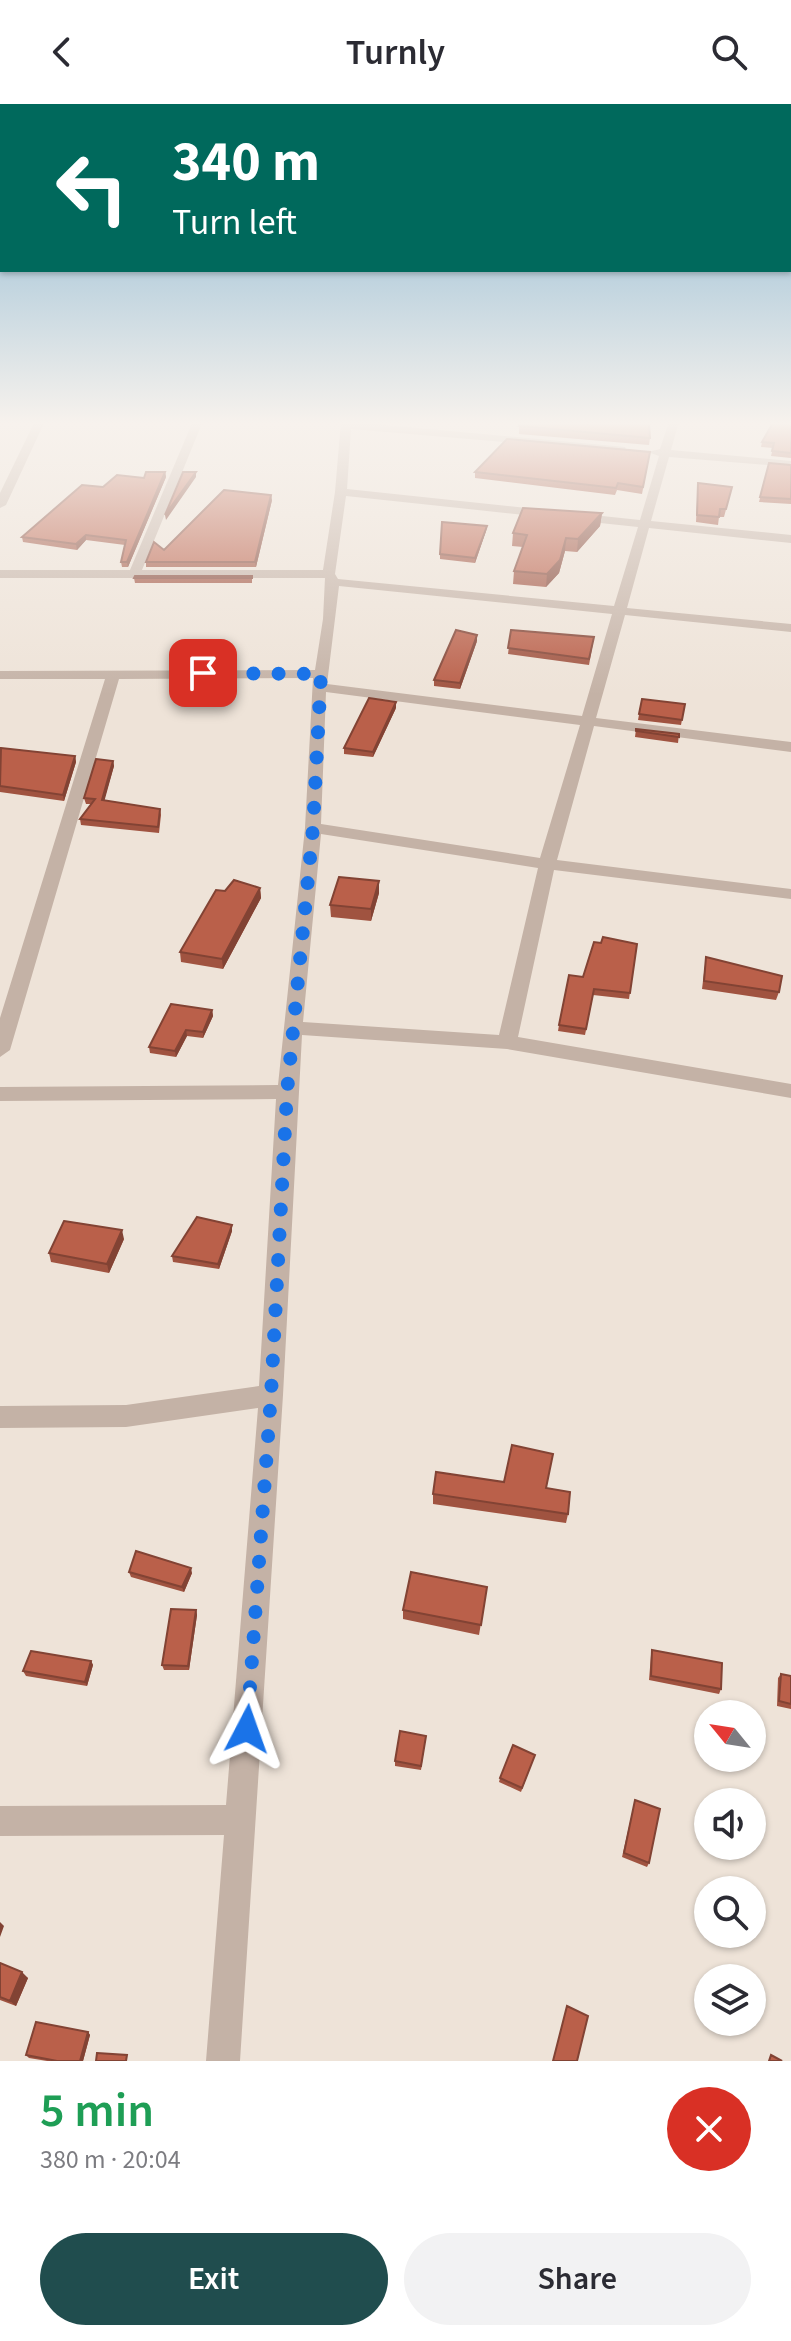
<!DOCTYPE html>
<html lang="en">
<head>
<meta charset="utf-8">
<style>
  :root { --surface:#fff; --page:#f2f2f3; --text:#2b2b33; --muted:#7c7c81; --accent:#204d4e }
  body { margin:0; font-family:"Source Sans 3",sans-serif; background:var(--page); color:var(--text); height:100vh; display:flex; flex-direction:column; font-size:30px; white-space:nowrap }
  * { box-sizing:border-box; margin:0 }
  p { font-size:26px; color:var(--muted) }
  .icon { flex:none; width:44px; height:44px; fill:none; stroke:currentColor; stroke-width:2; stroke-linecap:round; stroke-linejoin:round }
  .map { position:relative; height:1957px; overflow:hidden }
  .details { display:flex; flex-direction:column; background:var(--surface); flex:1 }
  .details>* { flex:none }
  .top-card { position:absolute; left:0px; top:0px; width:792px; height:168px; box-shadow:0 2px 6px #0004; background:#00695c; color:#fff; overflow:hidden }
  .needle { width:52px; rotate:300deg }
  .controls { position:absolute; left:694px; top:1596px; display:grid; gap:16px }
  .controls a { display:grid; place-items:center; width:72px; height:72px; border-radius:50%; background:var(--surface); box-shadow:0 2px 6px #0004; font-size:40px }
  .pin { position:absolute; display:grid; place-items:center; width:68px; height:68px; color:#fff; margin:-34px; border-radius:16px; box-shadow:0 4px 12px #0006 }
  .me { position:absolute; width:88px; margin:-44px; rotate:4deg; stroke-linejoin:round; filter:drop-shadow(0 0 6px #0008) }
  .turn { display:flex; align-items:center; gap:28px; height:168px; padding:0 40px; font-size:36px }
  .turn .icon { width:104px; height:104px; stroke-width:2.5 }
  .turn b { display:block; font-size:56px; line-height:68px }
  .round { display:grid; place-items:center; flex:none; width:84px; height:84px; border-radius:42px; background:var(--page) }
  .summary { display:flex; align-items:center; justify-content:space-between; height:136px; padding:0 40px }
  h1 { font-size:48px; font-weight:600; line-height:60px; color:#1e9e55 }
  .primary-button { display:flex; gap:16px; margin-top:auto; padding:16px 40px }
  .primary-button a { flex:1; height:92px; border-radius:48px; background:var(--accent); color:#fff; font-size:32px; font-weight:600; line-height:92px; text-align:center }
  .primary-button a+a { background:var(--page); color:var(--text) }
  header { display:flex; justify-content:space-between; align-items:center; height:104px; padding:0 40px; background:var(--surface); font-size:36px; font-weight:600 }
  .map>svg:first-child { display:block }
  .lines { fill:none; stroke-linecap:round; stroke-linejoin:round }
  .minor { fill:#c4b2a6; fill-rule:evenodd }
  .wall { fill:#a05340 }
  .shaded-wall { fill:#824334 }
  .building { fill:#ba604a; stroke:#824334; stroke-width:2 }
  .route { stroke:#1a73e8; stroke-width:14; stroke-dasharray:0 25.2 }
</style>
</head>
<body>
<header><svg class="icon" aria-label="back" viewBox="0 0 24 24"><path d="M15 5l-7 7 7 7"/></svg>Turnly<svg class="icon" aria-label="search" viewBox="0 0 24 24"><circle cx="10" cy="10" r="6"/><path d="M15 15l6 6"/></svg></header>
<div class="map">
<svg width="791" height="1957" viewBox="0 0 791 1957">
  <rect width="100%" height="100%" fill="#eee3d8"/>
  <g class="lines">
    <!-- minor -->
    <path class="minor" d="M35,317H45L6,401L0,404V389Z
      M193,317H203L142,466H323L335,388L341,317L625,343L626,345L621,348L351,325L347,385L640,416L659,352L648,348L660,345L669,317H679L671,346L791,357V363L669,353L651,417L791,431V439L649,424L627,504L791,520V528L625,511L596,614L791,638V648L594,622L557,756L791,785V795L554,766L518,933L791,980V994L507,945L302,931L283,1291L240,1957H206L224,1731L0,1732V1702L226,1701L258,1304L126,1323L0,1324V1302L126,1301L259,1282L276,995L0,997V983L278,981L305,724L313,574L119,575L10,946L0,953V914L105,575H0V567L315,566L323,515L325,474H0V466H130ZM346,392L638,423L614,502L338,475L335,470ZM339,482L612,510L582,612L327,580ZM326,588L580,621L540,754L321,720ZM321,730L538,764L499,931L303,918Z"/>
  </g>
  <!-- wall -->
  <path class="wall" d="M791,317V354L771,352L773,344L761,343L762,338Z
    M587,320L650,334L649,341L519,330V322Z
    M650,348L642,390L617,386L615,391L475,374V368Z
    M769,359L791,361V400L759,398Z
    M165,368L166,373L128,463H122L121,458L125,441L86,436L77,446L23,438L22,433L103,383Z
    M698,379L732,383L724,413H719L718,421L696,418Z
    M272,396L256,463H146V458L164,446Z
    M602,409L600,422L577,448L565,447L559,469L546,483L513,480L514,467L523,443L512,442L513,429Z
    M487,422L486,427L475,459L440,455V450Z
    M134,474H252V479H135Z
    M511,526L593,539L589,561L508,550Z
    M477,537L460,585L434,582V576Z
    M642,595L685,600L681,621L638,616Z
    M396,604L373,653L344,650V644Z
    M636,625L679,630L678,639L635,633Z
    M0,646L75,652L76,658L64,697L0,688Z
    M113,657L114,662L104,696L160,705L161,711L159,729L81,721L80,715L91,700H86L84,694Z
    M379,777V789L371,817L331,813L330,801Z
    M260,784L261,794L223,865L181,858L180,848L225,787Z
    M601,839L637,840L629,895L593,891L585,931L558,927L559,921Z
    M706,853L779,888L776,896L702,885Z
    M212,906L213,912L203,934L187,932L176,953L150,949L149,943Z
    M232,1121V1127L219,1165L173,1158L172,1152Z
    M124,1135L109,1169L51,1158L49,1149Z
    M546,1384L568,1410L566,1419L433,1400V1390Z
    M129,1468L192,1469L184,1488L131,1473Z
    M487,1483L479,1531L403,1515V1506Z
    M196,1506L197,1511L189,1566H164L162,1561Z
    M652,1546L721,1585L719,1590L649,1576L651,1551Z
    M91,1557L93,1561L87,1582L26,1572L23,1567Z
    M781,1570L791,1572V1605L777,1602L778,1574Z
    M426,1632L421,1666L395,1662V1657Z
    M535,1651L521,1688L499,1678L500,1674Z
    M635,1696L649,1759L647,1763L622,1753Z
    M0,1859L28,1874L16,1902L0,1896Z
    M88,1928L90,1931L83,1957H47L29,1954L26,1951Z"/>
  <!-- shaded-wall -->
  <path class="shaded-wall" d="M165,368L166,373L128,463L127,458Z
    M196,368V373L166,416L165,411Z
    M271,391L272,396L256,463L255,458Z
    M602,409L600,422L577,448L578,435Z
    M487,422L486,427L475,459V454Z
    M86,431V436L77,446L76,440Z
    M566,434L565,447L559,469L546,483L547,470Z
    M477,531V537L460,585V579Z
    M396,598V604L373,653V648Z
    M75,652L76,658L64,697L63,691Z
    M113,657L114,662L103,702L102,696Z
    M379,777V789L371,817V805Z
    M260,784L261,794L223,865L222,855Z
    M212,906L213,912L203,934V928Z
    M186,926L187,932L176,953L175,947Z
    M232,1121V1127L219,1165L218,1160Z
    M122,1126L124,1135L109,1169L107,1160Z
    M191,1464L192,1469L184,1488L182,1483Z
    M196,1506L197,1511L189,1566L188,1562Z
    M91,1557L93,1561L87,1582L85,1578Z
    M0,1818L4,1822L0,1833Z
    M22,1868L28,1874L16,1902L10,1897Z
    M88,1928L90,1931L83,1957H80Z"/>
  <!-- building -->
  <path class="building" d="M524,317H561L587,320V317H649L650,334L519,322Z
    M774,317H791V349L772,347L774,339L762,338Z
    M507,335L650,348L643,383L618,379L616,384L475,368Z
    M769,359L791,361V395L760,393Z
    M146,368H165L127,458H121L126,436L86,431L76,440L22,433L82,381L103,383L117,371L144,374Z
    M183,368H196L165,411Z
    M698,379L732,383L726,405H720L719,413L697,411Z
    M224,386L271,391L255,458H146L154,438L164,446Z
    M523,404L602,409L578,435L566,434L560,456L547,470L514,467L527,431L513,429Z
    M442,418L487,422L475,454L440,450Z
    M135,472H252V474H134Z
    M456,526L477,531L460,579L434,576Z
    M511,526L594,533L589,555L508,544Z
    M369,594L396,598L373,648L344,644Z
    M642,595L685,600L682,616L639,610Z
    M636,625L679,630V633L636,627Z
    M1,644L75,652L63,691L0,682Z
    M96,655L113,657L102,696L160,705L158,723L80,715L95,695L84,694Z
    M339,773L379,777L371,805L330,801Z
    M234,776L260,784L222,855L180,848L216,786L225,787Z
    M603,833L637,840L630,889L594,885L586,925L559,921L569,871L583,873L594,838L601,839Z
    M706,853L782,872L779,888L704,877Z
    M171,900L212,906L203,928L186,926L175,947L149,943Z
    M197,1113L232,1121L218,1160L172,1152Z
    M64,1117L122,1126L107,1160L49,1149Z
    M512,1341L553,1350L546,1384L570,1388L568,1410L433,1390L436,1368L504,1378Z
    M136,1447L191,1464L182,1483L129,1468Z
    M411,1468L487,1483L481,1521L403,1506Z
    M171,1505L196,1506L188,1562L162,1561Z
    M652,1546L722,1559L721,1585L651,1572Z
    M31,1547L91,1557L85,1578L23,1567Z
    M781,1570L791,1572V1600L779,1597Z
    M400,1627L426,1632L421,1662L395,1657Z
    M513,1641L535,1651L522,1684L500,1674Z
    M635,1696L660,1705L649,1759L624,1749Z
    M0,1859L22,1868L10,1897L0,1893Z
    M567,1902L588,1912L577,1957H553Z
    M36,1918L88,1928L80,1957H57L26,1951Z
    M97,1949L127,1951L126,1957H96Z
    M771,1951L782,1957H769Z"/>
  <!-- sky -->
  <linearGradient id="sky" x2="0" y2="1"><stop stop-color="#7cafce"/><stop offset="0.54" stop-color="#f7f2ed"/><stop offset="1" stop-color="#f7f2ed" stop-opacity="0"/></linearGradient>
  <rect width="791" height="591" fill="url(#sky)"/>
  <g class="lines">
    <!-- route -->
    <path class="route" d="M203,569L321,570L313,724L287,988L271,1291L247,1625"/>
  </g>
</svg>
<div class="controls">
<a><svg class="needle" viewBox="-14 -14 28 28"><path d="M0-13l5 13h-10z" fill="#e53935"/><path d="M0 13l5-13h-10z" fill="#7c7c81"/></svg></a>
<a><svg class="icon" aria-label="sound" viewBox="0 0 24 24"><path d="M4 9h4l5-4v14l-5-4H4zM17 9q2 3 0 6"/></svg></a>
<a><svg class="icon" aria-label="search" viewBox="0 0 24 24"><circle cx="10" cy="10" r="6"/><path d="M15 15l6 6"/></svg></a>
<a><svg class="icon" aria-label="layers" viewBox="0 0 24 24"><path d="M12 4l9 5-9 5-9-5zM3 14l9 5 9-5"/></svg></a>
</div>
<div class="pin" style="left:203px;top:569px;background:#d93025"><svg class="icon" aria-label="arrive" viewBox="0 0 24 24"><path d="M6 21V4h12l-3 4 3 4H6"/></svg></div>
<svg class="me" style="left:247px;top:1625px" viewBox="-20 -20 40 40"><path d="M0-17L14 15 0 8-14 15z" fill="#1a73e8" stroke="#fff" stroke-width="4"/></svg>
<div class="top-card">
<div class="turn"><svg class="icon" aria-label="left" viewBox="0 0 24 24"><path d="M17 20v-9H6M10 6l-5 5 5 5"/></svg><div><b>340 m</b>Turn left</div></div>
</div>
</div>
<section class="details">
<div class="summary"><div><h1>5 min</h1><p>380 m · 20:04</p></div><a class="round" style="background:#d93025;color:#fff"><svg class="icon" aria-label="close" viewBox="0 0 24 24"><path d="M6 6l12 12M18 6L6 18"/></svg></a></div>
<div class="primary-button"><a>Exit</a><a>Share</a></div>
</section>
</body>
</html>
